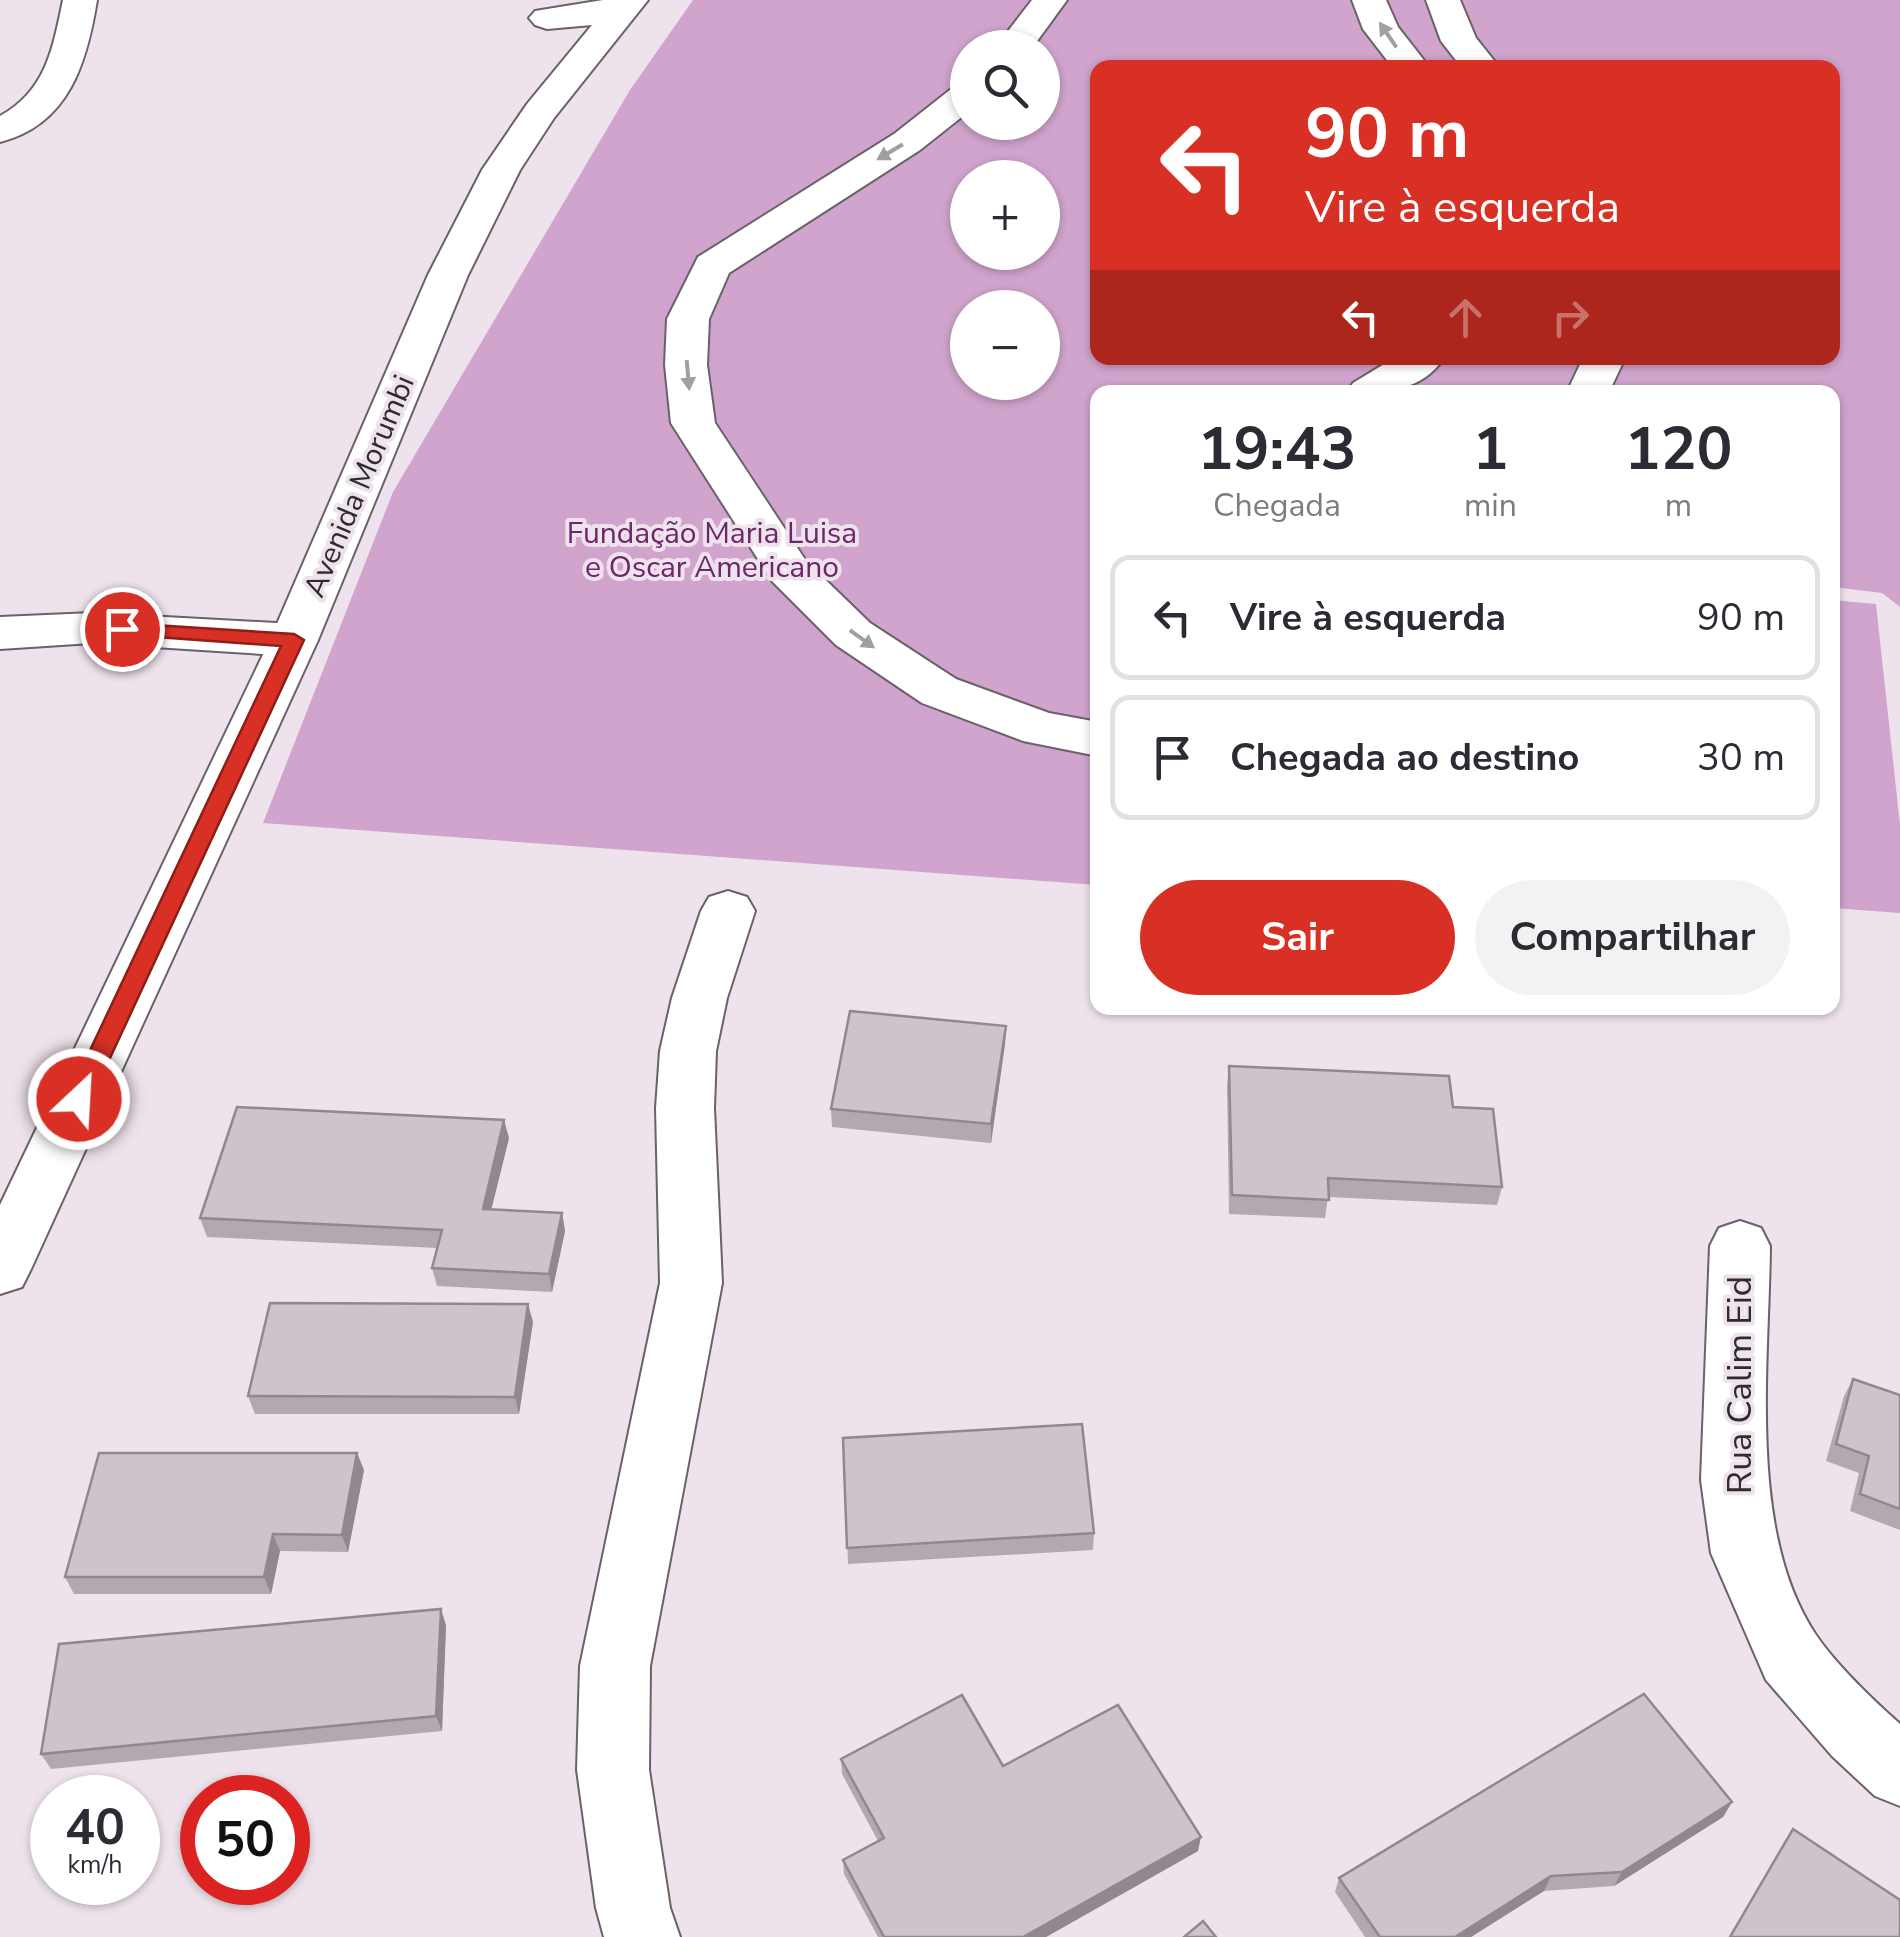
<!DOCTYPE html>
<html lang="pt">
<head>
<meta charset="utf-8">
<style>
  :root { --surface:#fff; --page:#f2f2f3; --text:#2b2b33; --muted:#7c7c81; --line:#e1e1e2; --accent:#d93025 }
  body { margin:0; font-family:"Nunito Sans",sans-serif; background:var(--page); color:var(--text); height:100vh; display:flex; flex-direction:column; font-size:38px; white-space:nowrap }
  * { box-sizing:border-box; margin:0 }
  p { font-size:32px; color:var(--muted) }
  .icon { flex:none; width:55px; height:55px; fill:none; stroke:currentColor; stroke-width:2; stroke-linecap:round; stroke-linejoin:round }
  .map { position:relative; flex:1; overflow:hidden }
  .drawer { position:absolute; left:1090px; top:385px; width:750px; height:630px; display:flex; flex-direction:column; background:var(--surface); border-radius:20px; box-shadow:0 2px 8px #0004 }
  .drawer>* { flex:none }
  .banner { position:absolute; left:1090px; top:60px; width:750px; height:305px; border-radius:20px; box-shadow:0 2px 8px #0004; background:#d93025; color:#fff; overflow:hidden }
  .controls { position:absolute; left:950px; top:30px; display:grid; gap:20px }
  .controls a { display:grid; place-items:center; width:110px; height:110px; border-radius:50%; background:var(--surface); box-shadow:0 2px 8px #0004; font-size:50px }
  .speed { position:absolute; left:30px; top:1775px; display:flex; gap:20px; font-size:50px; font-weight:700; text-align:center }
  .speed>* { display:grid; place-content:center; width:130px; height:130px; border-radius:50%; background:var(--surface); box-shadow:0 2px 8px #0004; line-height:1 }
  .speed small { font-size:25px; font-weight:400 }
  .speed .limit { border:15px solid #d22; background:#fff; color:#111 }
  .pin { position:absolute; display:grid; place-items:center; width:85px; height:85px; color:#fff; margin:-42px; border:5px solid #fff; border-radius:50%; box-shadow:0 2px 10px #0007 }
  .me { position:absolute; width:110px; margin:-55px; rotate:25deg; stroke-linejoin:round; filter:drop-shadow(0 0 8px #0008) }
  .turn { display:flex; align-items:center; gap:35px; height:210px; padding:0 50px; font-size:45px }
  .turn .icon { width:130px; height:130px; stroke-width:2.5 }
  .turn b { display:block; font-size:70px; line-height:85px }
  .lanes { display:flex; align-items:center; height:95px; padding:0 50px; background:#0003; justify-content:center; gap:50px; direction:ltr }
  .lanes .off { opacity:.35 }
  .eta { display:flex; justify-content:space-evenly; align-items:center; height:170px; text-align:center }
  .eta b { font-size:60px; font-weight:700; line-height:70px }
  .primary-button { display:flex; gap:20px; margin-top:auto; padding:20px 50px }
  .primary-button a { flex:1; height:115px; border-radius:60px; background:var(--accent); color:#fff; font-size:40px; font-weight:700; line-height:115px; text-align:center }
  .primary-button a+a { background:var(--page); color:var(--text) }
  ul { padding:0; list-style:none }
  li { display:flex; align-items:center; gap:30px; height:125px; margin:0 20px 15px; padding:0 30px; border:5px solid var(--line); border-radius:20px }
  li div { flex:1 }
  li b { display:block; font-size:38px }
  li em { font-style:normal }
  .map>svg:first-child { display:block }
  .green { fill:#d0a4cc; fill-rule:evenodd }
  .lines { fill:none; stroke-linecap:round; stroke-linejoin:round }
  .minor-casing { stroke:#6a6169; stroke-width:4 }
  .major-casing { stroke:#6a6169; stroke-width:4 }
  .minor { fill:#fff; fill-rule:evenodd }
  .major { fill:#fff; fill-rule:evenodd }
  .wall { fill:#b1a8b0 }
  .shaded-wall { fill:#908890 }
  .building { fill:#cec3cd; stroke:#908890; stroke-width:2.5 }
  .oneway { fill:#a1a0a1 }
  .route { fill:#d93025; stroke:#8d1f18; stroke-width:2.5 }
  .labels { text-anchor:middle; stroke-width:8; stroke-linejoin:round; paint-order:stroke }
  .street-label { font-size:30px; fill:#2f2b2f; stroke:#eee3ec }
  .park-label { font-size:30px; fill:#6d266a; stroke:#eee3ec }
  .near-street-label { font-size:35px; fill:#2f2b2f; stroke:#eee3ec }
</style>
</head>
<body>
<div class="map">
<svg width="1900" height="1937" viewBox="0 0 1900 1937">
  <rect width="100%" height="100%" fill="#eee3ec"/>
  <!-- green -->
  <path class="green" d="M693,0H1900V607L1882,593L1833,587L1832,392H1098L1097,885L263,823L393,492L630,90ZM968,48H1042V122H968ZM1098,68H1832V358H1098ZM968,178H1042V252H968ZM968,308H1042V382H968Z
    M1832,600L1876,604L1900,825V913L1833,908Z"/>
  <g class="lines">
    <defs>
      <path id="minor" d="M63,0H97C87,62 69,125 0,142V116C46,91 53,48 63,0Z
        M1032,0H1067L1032,48H995Z
        M1352,0H1386L1398,27L1430,68H1393L1363,29Z
        M1426,0H1460L1476,38L1500,68H1462L1441,41Z
        M968,83V112L920,150L729,273L709,319L707,365L715,423L806,561L870,623L956,679L1049,713L1098,722V756L1023,741L922,703L836,645L772,581L671,423L665,365L667,319L698,257L894,134L955,86Z
        M1394,358H1444C1420,393 1385,392 1347,392L1353,383Z
        M1583,358H1625L1609,392H1567Z
        M92,613L294,624L311,629L318,640L311,651L294,656L92,643L0,649V617Z
        M728,891L747,897L755,911L727,998L716,1051L714,1108L722,1283L650,1666L649,1770L670,1908L680,1937H604L596,1908L577,1770L580,1666L660,1283L656,1108L660,1051L672,998L701,911L709,897Z
        M1740,1221L1761,1228L1770,1246C1769,1365 1747,1533 1816,1635C1838,1667 1871,1698 1900,1724V1806L1875,1796L1832,1756L1766,1680L1711,1553L1701,1480L1710,1246L1719,1228Z"/>
      <path id="major" d="M603,0H648L554,118L520,170L468,275L318,640L31,1269L22,1287L0,1294V1205L270,640L428,275L482,170L527,104L592,25L547,29L535,25L529,18L535,11Z"/>
    </defs>
    <!-- minor casing -->
    <use href="#minor" class="minor-casing"/>
    <!-- major casing -->
    <use href="#major" class="major-casing"/>
    <!-- minor -->
    <use href="#minor" class="minor"/>
    <!-- major -->
    <use href="#major" class="major"/>
  </g>
  <!-- wall -->
  <path class="wall" d="M1005,1044L991,1143L832,1127L831,1109Z
    M1229,1066L1453,1107L1502,1187L1497,1205L1328,1197L1325,1218L1229,1214L1227,1085Z
    M509,1138L491,1210L562,1213L565,1231L552,1292L437,1286L432,1268L437,1248L207,1237L200,1218Z
    M533,1322L519,1414H255L248,1396Z
    M1853,1379L1900,1395V1530L1850,1511L1859,1473L1826,1461L1844,1396Z
    M843,1438L1094,1533L1093,1550L848,1564Z
    M357,1453L364,1470L348,1552L280,1551L271,1594H74L65,1577Z
    M446,1625L442,1731L51,1769L41,1754Z
    M841,1759L1003,1766L1198,1851L1046,1937H878L844,1874L843,1860L878,1841L842,1774Z
    M1732,1802L1723,1817L1614,1886L1544,1891L1471,1937H1365L1335,1892L1339,1878Z
    M1793,1829L1900,1937H1729Z"/>
  <!-- shaded-wall -->
  <path class="shaded-wall" d="M1006,1026L1005,1044L991,1143V1124Z
    M504,1120L509,1138L487,1227L483,1209Z
    M562,1213L565,1231L552,1292L549,1274Z
    M528,1304L533,1322L519,1414L515,1397Z
    M357,1453L364,1470L348,1552L342,1535Z
    M273,1534L280,1551L271,1594L264,1577Z
    M441,1609L446,1625L442,1731L436,1716Z
    M1732,1802L1723,1817L1614,1886L1622,1872Z
    M1201,1837L1198,1851L1046,1937H1023Z
    M1551,1876L1544,1891L1471,1937H1455Z"/>
  <!-- building -->
  <path class="building" d="M850,1011L1006,1026L991,1124L831,1109Z
    M1229,1066L1449,1076L1453,1107L1493,1109L1502,1187L1328,1178L1329,1200L1232,1195Z
    M237,1107L504,1120L483,1209L562,1213L549,1274L432,1268L442,1230L200,1218Z
    M270,1303L528,1304L515,1397L248,1396Z
    M1853,1379L1900,1395V1509L1860,1494L1869,1456L1836,1444Z
    M1082,1424L1094,1533L847,1548L843,1438Z
    M99,1453H357L342,1535L273,1534L264,1577H65Z
    M441,1609L436,1716L41,1754L59,1644Z
    M1644,1694L1732,1802L1622,1872L1551,1876L1455,1937H1380L1339,1878Z
    M962,1695L1003,1766L1118,1705L1201,1837L1023,1937H884L843,1860L884,1838L841,1759Z
    M1793,1829L1900,1900V1937H1730Z
    M1203,1921L1216,1937H1184Z"/>
  <!-- one-way arrows -->
  <defs><path id="oneway-solid" d="M-6-.8H1V-3.2L6.5 0L1 3.2V.8H-6Z" transform="scale(2.5)"/></defs>
  <g class="oneway">
    <use href="#oneway-solid" transform="translate(1388 35) rotate(-124)"/>
    <use href="#oneway-solid" transform="translate(890 152) rotate(149)"/>
    <use href="#oneway-solid" transform="translate(688 375) rotate(85)"/>
    <use href="#oneway-solid" transform="translate(862 639) rotate(36)"/>
  </g>
  <!-- route -->
  <path class="route" d="M122,623L294,634L304,640L91,1099L87,1105H70L67,1099L281,646L115,634L112,629Z"/>
  <g class="labels">
    <!-- street labels -->
    <g class="street-label">
      <text transform="translate(359 486) rotate(-67)" y="10">Avenida Morumbi</text>
    </g>
    <!-- park labels -->
    <g class="park-label">
      <text x="712" y="543">Fundação Maria Luisa<tspan x="712" dy="34">e Oscar Americano</tspan></text>
    </g>
    <!-- near-street labels -->
    <g class="near-street-label">
      <text transform="translate(1739 1385) rotate(-90)" y="12">Rua Calim Eid</text>
    </g>
  </g>
</svg>
<div class="controls">
<a><svg class="icon" aria-label="search" viewBox="0 0 24 24"><circle cx="10" cy="10" r="6"/><path d="M15 15l6 6"/></svg></a>
<a>+</a>
<a>−</a>
</div>
<div class="speed"><div>40<small>km/h</small></div><div class="limit">50</div></div>
<div class="pin" style="left:122px;top:629px;background:#d93025"><svg class="icon" aria-label="arrive" viewBox="0 0 24 24"><path d="M6 21V4h12l-3 4 3 4H6"/></svg></div>
<svg class="me" style="left:79px;top:1099px" viewBox="-20 -20 40 40"><circle r="17" fill="#d93025" stroke="#fff" stroke-width="3"/><path d="M0-11L8 9 0 5-8 9z" fill="#fff"/></svg>
<div class="banner">
<div class="turn"><svg class="icon" aria-label="left" viewBox="0 0 24 24"><path d="M17 20v-9H6M10 6l-5 5 5 5"/></svg><div><b>90 m</b>Vire à esquerda</div></div>
<div class="lanes"><svg class="icon" aria-label="left" viewBox="0 0 24 24"><path d="M17 20v-9H6M10 6l-5 5 5 5"/></svg><svg class="icon off" aria-label="ahead" viewBox="0 0 24 24"><path d="M12 20V5M6 11l6-6 6 6"/></svg><svg class="icon off" aria-label="right" viewBox="0 0 24 24"><path d="M7 20v-9h11M14 6l5 5-5 5"/></svg></div>
</div>
<section class="drawer">
<div class="eta">
<div><b>19:43</b><p>Chegada</p></div>
<div><b>1</b><p>min</p></div>
<div><b>120</b><p>m</p></div>
</div>
<ul>
<li><svg class="icon" aria-label="left" viewBox="0 0 24 24"><path d="M17 20v-9H6M10 6l-5 5 5 5"/></svg><div><b>Vire à esquerda</b></div><em>90 m</em></li>
<li><svg class="icon" aria-label="arrive" viewBox="0 0 24 24"><path d="M6 21V4h12l-3 4 3 4H6"/></svg><div><b>Chegada ao destino</b></div><em>30 m</em></li>
</ul>
<div class="primary-button"><a>Sair</a><a>Compartilhar</a></div>
</section>
</div>
</body>
</html>
